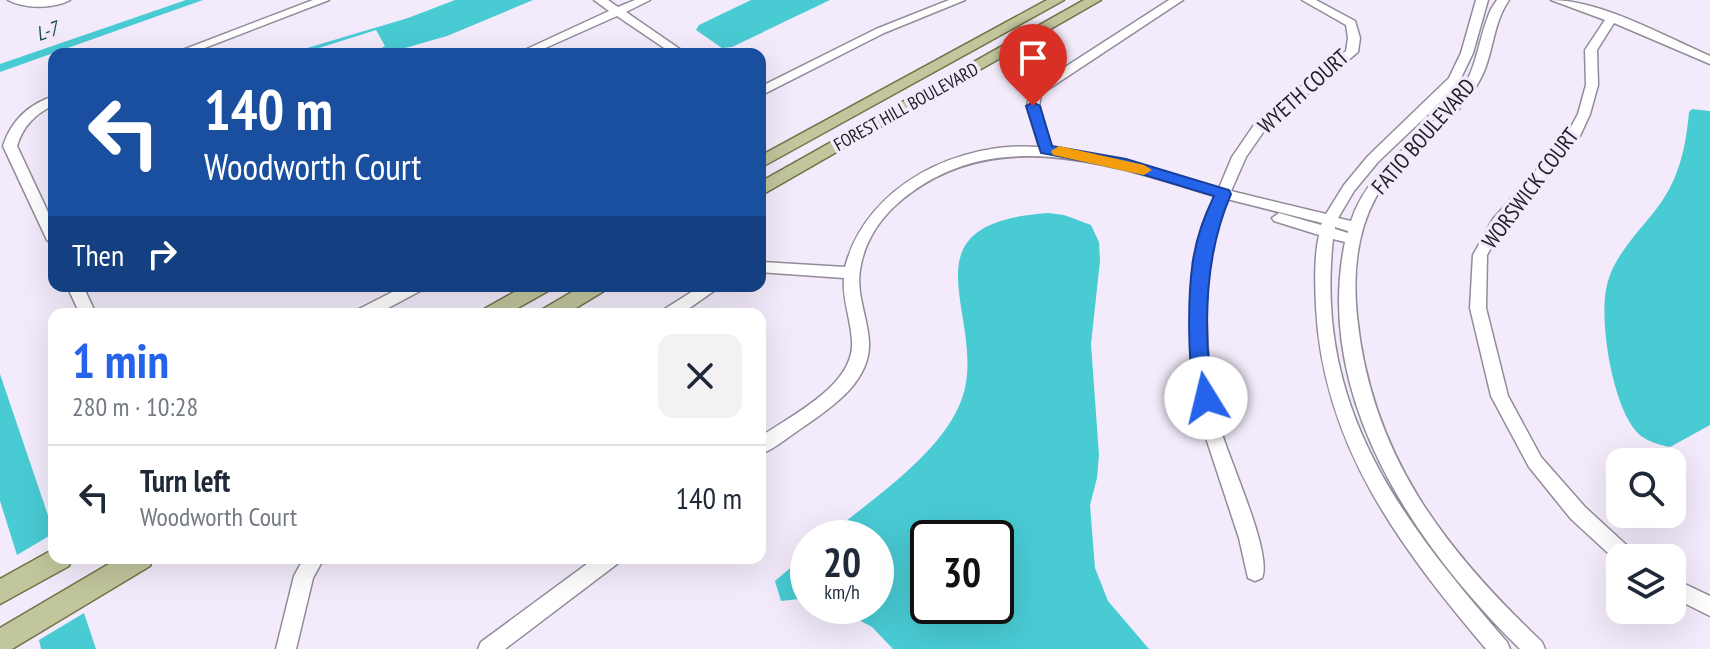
<!DOCTYPE html>
<html lang="en">
<head>
<meta charset="utf-8">
<style>
  :root { --surface:#fff; --page:#f2f2f3; --text:#1f2937; --muted:#747a83; --line:#e0e1e3; --accent:#2563eb }
  body { margin:0; font-family:"PT Sans Narrow",sans-serif; background:var(--page); color:var(--text); height:100vh; display:flex; flex-direction:column; font-size:30px; white-space:nowrap }
  * { box-sizing:border-box; margin:0 }
  p { font-size:26px; color:var(--muted) }
  .icon { flex:none; width:44px; height:44px; fill:none; stroke:currentColor; stroke-width:2; stroke-linecap:round; stroke-linejoin:round }
  .map { position:relative; flex:1; overflow:hidden }
  .sheet { position:absolute; left:48px; top:308px; width:718px; height:256px; display:flex; flex-direction:column; background:var(--surface); border-radius:16px; box-shadow:0 8px 32px #0002 }
  .sheet>* { flex:none }
  .guide { position:absolute; left:48px; top:48px; width:718px; height:244px; border-radius:16px; box-shadow:0 8px 32px #0002; background:#1a4fa0; color:#fff; overflow:hidden }
  .fabs { position:absolute; left:1606px; top:448px; display:grid; gap:16px }
  .fabs a { display:grid; place-items:center; width:80px; height:80px; border-radius:16px; background:var(--surface); box-shadow:0 8px 32px #0002; font-size:40px }
  .speed { position:absolute; left:790px; top:520px; display:flex; gap:16px; font-size:40px; font-weight:700; text-align:center }
  .speed>* { display:grid; place-content:center; width:104px; height:104px; border-radius:50%; background:var(--surface); box-shadow:0 8px 32px #0002; line-height:1 }
  .speed small { font-size:20px; font-weight:400 }
  .speed .limit { border:4px solid #111; border-radius:12px; background:#fff; color:#111 }
  .pin { position:absolute; display:grid; place-items:center; width:68px; height:68px; color:#fff; margin:-82px -34px; border-radius:50% 50% 50% 0; rotate:-45deg; box-shadow:0 0 8px #0007 }
  .pin .icon { rotate:45deg }
  .me { position:absolute; width:88px; margin:-44px; rotate:351deg; stroke-linejoin:round; filter:drop-shadow(0 0 6px #0008) }
  .turn { display:flex; align-items:center; gap:28px; height:168px; padding:0 24px; font-size:36px }
  .turn .icon { width:104px; height:104px; stroke-width:2.5 }
  .turn b { display:block; font-size:56px; line-height:68px }
  .then { display:flex; align-items:center; height:76px; padding:0 24px; background:#0003; gap:16px; font-size:30px }
  .round { display:grid; place-items:center; flex:none; width:84px; height:84px; border-radius:16px; background:var(--page) }
  .overview { display:flex; align-items:center; justify-content:space-between; height:136px; padding:0 24px }
  h1 { font-size:48px; font-weight:600; line-height:60px; color:var(--accent) }
  ul { padding:0; list-style:none }
  li { display:flex; align-items:center; gap:24px; height:104px; padding:0 24px; border-top:2px solid var(--line) }
  li div { flex:1 }
  li b { display:block; font-size:30px }
  li em { font-style:normal }
  .map>svg:first-child { display:block }
  .water { fill:#49cbd4; fill-rule:evenodd }
  .lines { fill:none; stroke-linecap:round; stroke-linejoin:round }
  .canal { fill:#49cbd4; fill-rule:evenodd }
  .minor-casing { stroke:#938b99; stroke-width:3 }
  .major-casing { stroke:#707348; stroke-width:3 }
  .minor { fill:#fff; fill-rule:evenodd }
  .major { fill:#c2c69d; fill-rule:evenodd }
  .route { fill:#2563eb; stroke:#184099; stroke-width:2 }
  .slow { fill:#f59e0b }
  .labels { text-anchor:middle; stroke-width:7; stroke-linejoin:round; paint-order:stroke }
  .far-street-label { font-size:18px; fill:#232026; stroke:#f3ebfb }
  .far-water-label { font-size:20px; font-style:italic; fill:#164e52; stroke:#f3ebfb }
  .street-label { font-size:22px; fill:#232026; stroke:#f3ebfb }
</style>
</head>
<body>
<div class="map">
<svg width="1710" height="649" viewBox="0 0 1710 649">
  <rect width="100%" height="100%" fill="#f3ebfb"/>
  <!-- water -->
  <path class="water" d="M455,0H533L447,36L384,54H370L385,46L376,30L300,54H287L408,18Z
    M751,0H830L732,47L722,48L696,30L699,25Z
    M1692,109L1710,111V425L1670,447C1660,445 1649,442 1641,436C1613,414 1598,319 1607,285C1614,254 1642,229 1660,204C1680,176 1686,145 1689,112Z
    M1048,213L1064,215L1091,225L1099,242L1100,261L1091,344L1099,455L1097,478L1090,505L1095,568L1108,601L1149,649H893L872,627L833,606H876V538H825C868,502 936,458 959,406C996,324 890,224 1048,213ZM996,538V606H928V538Z
    M0,374L54,533L17,555L0,501Z
    M808,553V598L781,601L775,581Z
    M84,613L96,649H41L39,640Z"/>
  <g class="lines">
    <!-- canal -->
    <path class="canal" d="M186,0H203L0,72V64Z"/>
    <defs>
      <path id="minor" d="M8,0H70C54,9 24,9 8,0Z
        M313,0H329L189,54H172Z
        M594,0H608L618,7L635,0H650L626,12L687,54H673L617,16L532,54H516L609,11Z
        M949,0H965L884,33L760,96V87L876,29Z
        M1169,0H1183L1041,94L1039,106L1052,148L1107,157L1219,188L1232,157L1256,122L1346,51L1348,38L1346,25L1302,0H1316L1355,21L1360,38L1358,52L1266,128L1246,157L1231,191L1326,214L1344,185L1368,156L1449,78L1461,53L1476,0H1488L1473,53L1460,80L1442,101L1378,162L1354,191L1338,218L1351,221C1370,164 1423,140 1458,95C1478,69 1478,38 1491,9L1497,0H1509C1491,26 1494,59 1477,85C1451,129 1400,152 1376,197C1356,233 1353,277 1357,316C1371,455 1444,549 1542,642L1545,649H1520C1415,546 1313,397 1345,242L1333,239C1314,409 1402,521 1507,642L1510,649H1486C1400,547 1323,446 1316,307C1315,283 1314,258 1319,235L1274,221L1272,218L1279,213L1321,225L1322,223L1227,199C1199,266 1203,358 1220,427C1228,458 1273,553 1262,578L1255,581L1248,578L1239,538L1203,429L1192,367L1193,262L1203,223L1215,196C1117,167 1004,125 912,192C885,211 865,237 860,270C856,295 868,318 869,342C871,384 826,411 796,432C784,440 773,450 760,454V437C792,415 855,385 852,341C851,319 842,300 844,278L760,272V262L845,267C867,185 958,141 1039,147L1027,106L1031,89ZM1335,227L1348,231V233L1335,229Z
        M1551,0C1601,0 1664,36 1710,56V64L1614,23L1597,50L1598,85L1590,114L1578,140L1504,226L1487,255L1486,308L1508,396L1541,457L1585,507L1634,552L1637,558H1620V564L1571,519L1529,467L1491,396L1470,308L1473,255L1493,219L1565,138L1578,114L1586,85L1585,50L1605,20Z
        M54,96V105C35,114 23,126 17,146L54,225V245L47,240L3,146C11,121 29,104 54,96Z
        M67,286H83L96,314H80Z
        M404,286H425L422,290L377,314H355L357,310Z
        M701,286H721L681,314H661L663,310Z
        M304,558H324L313,578L296,649H276L294,576Z
        M595,558H620L617,564L505,649H478L481,642Z
        M1672,578L1710,596V616L1672,597Z"/>
      <path id="major" d="M1047,0H1064L760,168V156Z
        M1084,0H1101L760,196V182Z
        M525,286H551L548,291L507,314H481L484,309Z
        M582,286H607L604,291L566,314H540L543,309Z
        M54,549V558H72L69,566L0,604V579Z
        M119,558H153L150,566L12,649H0V628Z"/>
    </defs>
    <!-- minor casing -->
    <use href="#minor" class="minor-casing"/>
    <!-- major casing -->
    <use href="#major" class="major-casing"/>
    <!-- minor -->
    <use href="#minor" class="minor"/>
    <!-- major -->
    <use href="#major" class="major"/>
  </g>
  <!-- route -->
  <path class="route" d="M1033,102L1040,106L1052,146L1126,159L1229,190L1231,194C1208,247 1204,310 1209,367C1210,379 1218,393 1213,404H1199C1186,378 1188,292 1193,261C1196,238 1204,217 1214,196L1125,169L1041,153L1026,106Z"/>
  <!-- slow -->
  <path class="slow" d="M1059,146L1144,165L1152,170L1144,175L1053,155L1051,151Z"/>
  <g class="labels">
    <!-- far-street labels -->
    <g class="far-street-label">
      <text transform="translate(906 107) rotate(-29)" y="6">FOREST HILL BOULEVARD</text>
    </g>
    <!-- far-water labels -->
    <g class="far-water-label">
      <text transform="translate(47 31) rotate(-19)" y="7">L-7</text>
    </g>
    <!-- street labels -->
    <g class="street-label">
      <text transform="translate(1303 91) rotate(-42)" y="8">WYETH COURT</text>
      <text transform="translate(1423 136) rotate(-49)" y="8">FATIO BOULEVARD</text>
      <text transform="translate(1530 188) rotate(-53)" y="8">WORSWICK COURT</text>
    </g>
  </g>
</svg>
<div class="fabs">
<a><svg class="icon" aria-label="search" viewBox="0 0 24 24"><circle cx="10" cy="10" r="6"/><path d="M15 15l6 6"/></svg></a>
<a><svg class="icon" aria-label="layers" viewBox="0 0 24 24"><path d="M12 4l9 5-9 5-9-5zM3 14l9 5 9-5"/></svg></a>
</div>
<div class="speed"><div>20<small>km/h</small></div><div class="limit">30</div></div>
<div class="pin" style="left:1033px;top:106px;background:#d93025"><svg class="icon" aria-label="arrive" viewBox="0 0 24 24"><path d="M6 21V4h12l-3 4 3 4H6"/></svg></div>
<svg class="me" style="left:1206px;top:398px" viewBox="-20 -20 40 40"><circle r="19" fill="#fff"/><path d="M0-13L10 11 0 6-10 11z" fill="#2563eb"/></svg>
<div class="guide">
<div class="turn"><svg class="icon" aria-label="left" viewBox="0 0 24 24"><path d="M17 20v-9H6M10 6l-5 5 5 5"/></svg><div><b>140 m</b>Woodworth Court</div></div>
<div class="then">Then<svg class="icon" aria-label="right" viewBox="0 0 24 24"><path d="M7 20v-9h11M14 6l5 5-5 5"/></svg></div>
</div>
<section class="sheet">
<div class="overview"><div><h1>1 min</h1><p>280 m · 10:28</p></div><a class="round"><svg class="icon" aria-label="close" viewBox="0 0 24 24"><path d="M6 6l12 12M18 6L6 18"/></svg></a></div>
<ul>
<li><svg class="icon" aria-label="left" viewBox="0 0 24 24"><path d="M17 20v-9H6M10 6l-5 5 5 5"/></svg><div><b>Turn left</b><p>Woodworth Court</p></div><em>140 m</em></li>
</ul>
</section>
</div>
</body>
</html>
